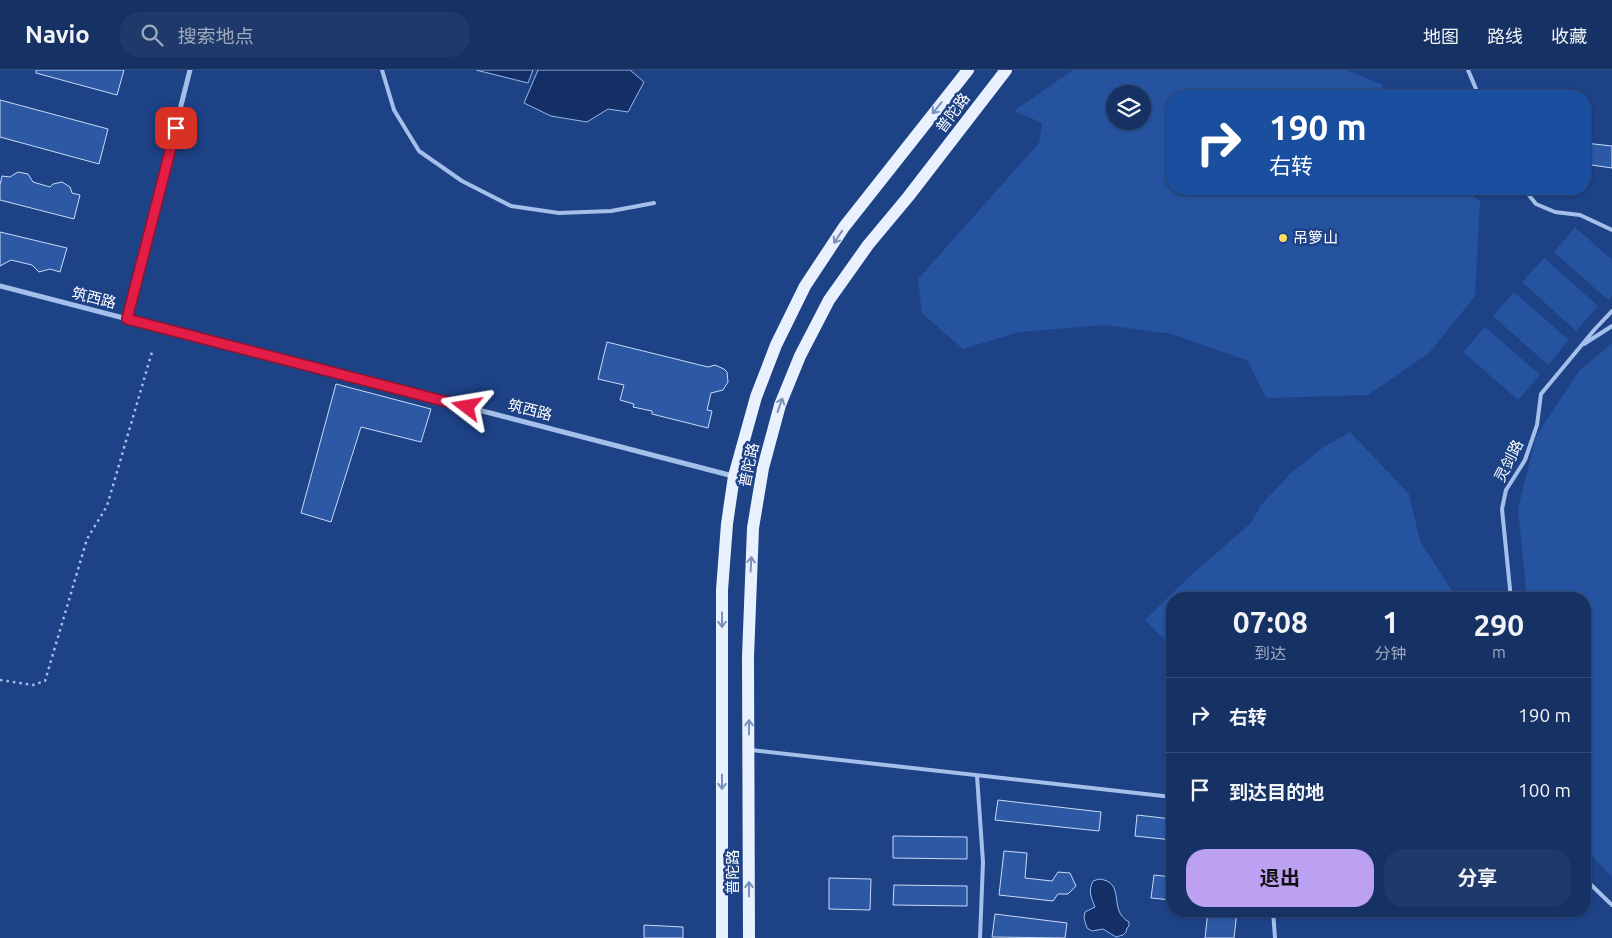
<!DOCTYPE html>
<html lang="zh">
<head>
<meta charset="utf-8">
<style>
  :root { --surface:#163264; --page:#1f3a6a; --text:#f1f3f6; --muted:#9eaabf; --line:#354d78; --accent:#bca0f2 }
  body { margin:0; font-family:Ubuntu,"Noto Sans SC",sans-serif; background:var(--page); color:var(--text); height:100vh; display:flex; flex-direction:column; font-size:19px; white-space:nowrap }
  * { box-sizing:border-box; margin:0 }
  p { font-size:16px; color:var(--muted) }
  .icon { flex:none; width:28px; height:28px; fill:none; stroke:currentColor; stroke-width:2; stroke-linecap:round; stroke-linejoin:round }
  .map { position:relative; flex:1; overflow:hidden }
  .panel { position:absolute; left:1166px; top:522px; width:425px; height:325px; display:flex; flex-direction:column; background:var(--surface); border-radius:20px; box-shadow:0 1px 4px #0004,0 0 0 1px var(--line) }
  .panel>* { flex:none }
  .banner { position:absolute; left:1166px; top:20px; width:425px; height:105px; border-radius:20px; box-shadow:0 1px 4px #0004,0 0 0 1px var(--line); background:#1a4fa0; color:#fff; overflow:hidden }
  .fabs { position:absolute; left:1106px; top:15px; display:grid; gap:10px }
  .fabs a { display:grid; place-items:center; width:45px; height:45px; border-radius:50%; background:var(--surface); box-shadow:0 1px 4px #0004,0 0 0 1px var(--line); font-size:25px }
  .pin { position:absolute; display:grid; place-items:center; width:42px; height:42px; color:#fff; margin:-21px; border-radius:10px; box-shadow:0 2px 8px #0006 }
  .me { position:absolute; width:55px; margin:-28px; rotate:284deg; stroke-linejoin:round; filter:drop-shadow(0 0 4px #0008) }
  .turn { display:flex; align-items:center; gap:18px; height:105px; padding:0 20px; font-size:22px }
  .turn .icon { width:65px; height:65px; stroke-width:2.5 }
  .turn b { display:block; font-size:35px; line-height:42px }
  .eta { display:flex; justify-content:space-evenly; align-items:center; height:85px; text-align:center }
  .eta b { font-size:30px; font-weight:700; line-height:35px }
  .primary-button { display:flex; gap:10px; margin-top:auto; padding:10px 20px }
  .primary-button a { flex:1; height:58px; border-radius:20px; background:var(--accent); color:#111; font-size:20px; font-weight:700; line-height:58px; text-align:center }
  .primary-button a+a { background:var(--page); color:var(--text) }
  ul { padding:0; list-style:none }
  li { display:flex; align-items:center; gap:15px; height:75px; padding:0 20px; border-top:1px solid var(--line) }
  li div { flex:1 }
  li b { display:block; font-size:19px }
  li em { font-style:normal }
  header { display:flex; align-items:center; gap:30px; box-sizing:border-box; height:70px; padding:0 25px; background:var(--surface); border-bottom:1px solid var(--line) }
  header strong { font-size:24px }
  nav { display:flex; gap:28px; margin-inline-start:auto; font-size:18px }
  .search { width:350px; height:45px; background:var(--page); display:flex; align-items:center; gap:12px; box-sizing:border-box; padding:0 18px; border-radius:20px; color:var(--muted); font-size:19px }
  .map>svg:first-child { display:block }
  .green { fill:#26539f; fill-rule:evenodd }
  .water { fill:#132f65; stroke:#98b9ed }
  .building { fill:#2c58a4; stroke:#cadbf8 }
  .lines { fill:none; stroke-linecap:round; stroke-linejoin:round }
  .path { stroke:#a5bfeb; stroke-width:2.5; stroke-dasharray:2.5 4; stroke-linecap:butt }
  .service { stroke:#a5bfeb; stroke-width:4 }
  .minor { stroke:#a5bfeb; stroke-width:5 }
  .primary { stroke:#e9f0fe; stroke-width:12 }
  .oneway { stroke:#7990bc }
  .route-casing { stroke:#92132f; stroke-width:12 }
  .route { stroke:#e11d48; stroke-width:9 }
  .poi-dot { fill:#fbdb63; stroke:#1d4286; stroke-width:2 }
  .labels { text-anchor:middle; stroke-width:5; stroke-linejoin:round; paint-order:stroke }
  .street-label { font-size:15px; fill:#fff; stroke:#1d4286 }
  .poi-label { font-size:15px; fill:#fff; stroke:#1d4286; text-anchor:start }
</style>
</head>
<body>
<header>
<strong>Navio</strong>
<div class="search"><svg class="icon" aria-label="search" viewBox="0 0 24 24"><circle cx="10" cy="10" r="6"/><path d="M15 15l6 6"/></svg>搜索地点</div>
<nav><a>地图</a><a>路线</a><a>收藏</a></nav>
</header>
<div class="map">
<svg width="1612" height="868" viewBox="0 0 1612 868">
  <rect width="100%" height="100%" fill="#1d4286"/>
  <!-- green -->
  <path class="green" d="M1073,0H1347L1383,15L1380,26H1172V119H1463L1480,131L1475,226L1429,283L1368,325L1266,328L1248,291L1172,264L1105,255L1019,262L963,279L922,243L918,209L1039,73L1042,53L1014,41ZM1115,24H1142V51H1115Z
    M1575,157L1612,190V226L1608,230L1554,182Z
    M1544,188L1598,236L1576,261L1522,212Z
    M1514,222L1569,270L1548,295L1493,246Z
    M1485,257L1540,305L1518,330L1463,282Z
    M1612,273V807L1585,779V529H1527L1518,439L1536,366L1579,301Z
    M1350,362L1409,424L1420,471L1457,529H1172V577L1145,550L1190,506L1251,453L1261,435L1290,404L1325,376Z"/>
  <!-- water -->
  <path class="water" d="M476,0H533L528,13Z
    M538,0H630L644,12L628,42L608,39L587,52L551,46L524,33Z
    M1099,809C1127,812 1107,840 1129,852V856L1127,858L1126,862L1123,865L1116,867L1103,859L1092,861L1087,858L1084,848L1085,842L1095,837C1091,827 1088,821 1093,811Z"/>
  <!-- building -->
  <path class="building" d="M36,0H124L117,25L36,3Z
    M0,30L108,59L99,94L0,67Z
    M1585,73L1612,76V98L1585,94Z
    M18,102L28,104L33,112L50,117L53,114L62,112L70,117L72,123L80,125L74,149L0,130V115L2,106L10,107Z
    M0,162L67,178L60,202L50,199L39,202L32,195L11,190L0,196Z
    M607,272L708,297L715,295L724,299L727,302L728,312L723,320L711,323L707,340L712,341L708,358L652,344V341L633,337L634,334L620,330L624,315L598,309Z
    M336,314L431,339L421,372L361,357L331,452L301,443Z
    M998,730L1101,742L1099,761L995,750Z
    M1137,745L1172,749V770L1135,766Z
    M893,766L967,767V789L893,788Z
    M1004,781L1027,783L1025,808L1052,811L1058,802L1070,803L1076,816L1068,824H1058L1053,831L999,825Z
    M1154,805L1172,807V830L1151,828Z
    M829,808L871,809L870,840L829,839Z
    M894,815L967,816V836L893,835Z
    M1208,841H1237L1234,868H1205Z
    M995,844L1067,853L1065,868L992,867Z
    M644,855L683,857V868H644Z"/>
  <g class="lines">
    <!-- path -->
    <path class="path" d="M0,610L33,615L45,611L87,469L107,436L152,282"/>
    <!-- service -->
    <path class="service" d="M382,0L394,40L419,81L462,111L511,136L559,143L611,141L654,133
      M1468,0L1479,26
      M1524,119L1536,134L1555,142L1580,145L1612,160
      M1584,274L1612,256
      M1511,529L1502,439L1506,420L1525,390L1537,355L1541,324L1595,259L1612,241
      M751,680L1172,727
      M977,706L983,792L980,868
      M1585,809L1612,835
      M1273,841L1275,868"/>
    <!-- minor -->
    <path class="minor" d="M0,216L733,406
      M127,249L190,0"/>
    <!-- primary -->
    <path class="primary" d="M722,868V520L727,454L734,406L756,327L776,275L805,216L844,157L968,0
      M749,868L748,587L753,458L763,398L780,335L800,286L829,230L868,175L908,127L1006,0"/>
  </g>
  <!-- one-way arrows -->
  <defs><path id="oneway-shaft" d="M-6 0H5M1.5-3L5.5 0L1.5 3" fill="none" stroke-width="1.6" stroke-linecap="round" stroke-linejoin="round" transform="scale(1.25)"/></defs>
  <g class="oneway">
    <use href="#oneway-shaft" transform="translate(937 38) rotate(129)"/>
    <use href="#oneway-shaft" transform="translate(838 167) rotate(124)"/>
    <use href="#oneway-shaft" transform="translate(780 335) rotate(-71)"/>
    <use href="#oneway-shaft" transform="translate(751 494) rotate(-87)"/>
    <use href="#oneway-shaft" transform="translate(722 550) rotate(90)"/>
    <use href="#oneway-shaft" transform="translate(749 657) rotate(-90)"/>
    <use href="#oneway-shaft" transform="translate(722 712) rotate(90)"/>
    <use href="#oneway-shaft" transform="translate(749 819) rotate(-90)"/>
  </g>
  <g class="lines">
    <defs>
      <path id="route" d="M176,58L127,249L467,337"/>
    </defs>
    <!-- route casing -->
    <use href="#route" class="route-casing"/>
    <!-- route -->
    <use href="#route" class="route"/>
  </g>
  <!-- markers -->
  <circle class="poi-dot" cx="1283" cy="168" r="5"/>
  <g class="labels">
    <!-- street labels -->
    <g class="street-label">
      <text transform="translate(953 43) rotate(-53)" y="5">普陀路</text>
      <text transform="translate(94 228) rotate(14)" y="5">筑西路</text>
      <text transform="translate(530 340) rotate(14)" y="5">筑西路</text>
      <text transform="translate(1509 391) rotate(-63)" y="5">灵剑路</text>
      <text transform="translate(749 395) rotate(-78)" y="5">普陀路</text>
      <text transform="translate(733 802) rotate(-90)" y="5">普陀路</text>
    </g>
    <!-- poi labels -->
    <g class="poi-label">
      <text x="1293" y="173">吊箩山</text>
    </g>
  </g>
</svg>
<div class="fabs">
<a><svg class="icon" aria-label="layers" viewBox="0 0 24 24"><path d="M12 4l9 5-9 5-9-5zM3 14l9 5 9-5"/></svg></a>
</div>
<div class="pin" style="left:176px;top:58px;background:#d93025"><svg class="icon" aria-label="arrive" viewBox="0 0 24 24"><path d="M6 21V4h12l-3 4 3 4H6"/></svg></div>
<svg class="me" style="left:467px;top:337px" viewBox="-20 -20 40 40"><path d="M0-17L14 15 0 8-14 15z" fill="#e11d48" stroke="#fff" stroke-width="4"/></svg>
<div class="banner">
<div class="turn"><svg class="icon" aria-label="right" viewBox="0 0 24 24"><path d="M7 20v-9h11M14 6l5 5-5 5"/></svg><div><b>190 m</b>右转</div></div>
</div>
<section class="panel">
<div class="eta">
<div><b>07:08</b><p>到达</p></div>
<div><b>1</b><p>分钟</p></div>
<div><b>290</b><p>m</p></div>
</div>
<ul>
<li><svg class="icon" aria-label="right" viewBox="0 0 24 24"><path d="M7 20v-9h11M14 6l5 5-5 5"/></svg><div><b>右转</b></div><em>190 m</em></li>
<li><svg class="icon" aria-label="arrive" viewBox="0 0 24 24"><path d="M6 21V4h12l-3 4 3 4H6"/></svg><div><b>到达目的地</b></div><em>100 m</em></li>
</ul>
<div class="primary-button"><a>退出</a><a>分享</a></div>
</section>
</div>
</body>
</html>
